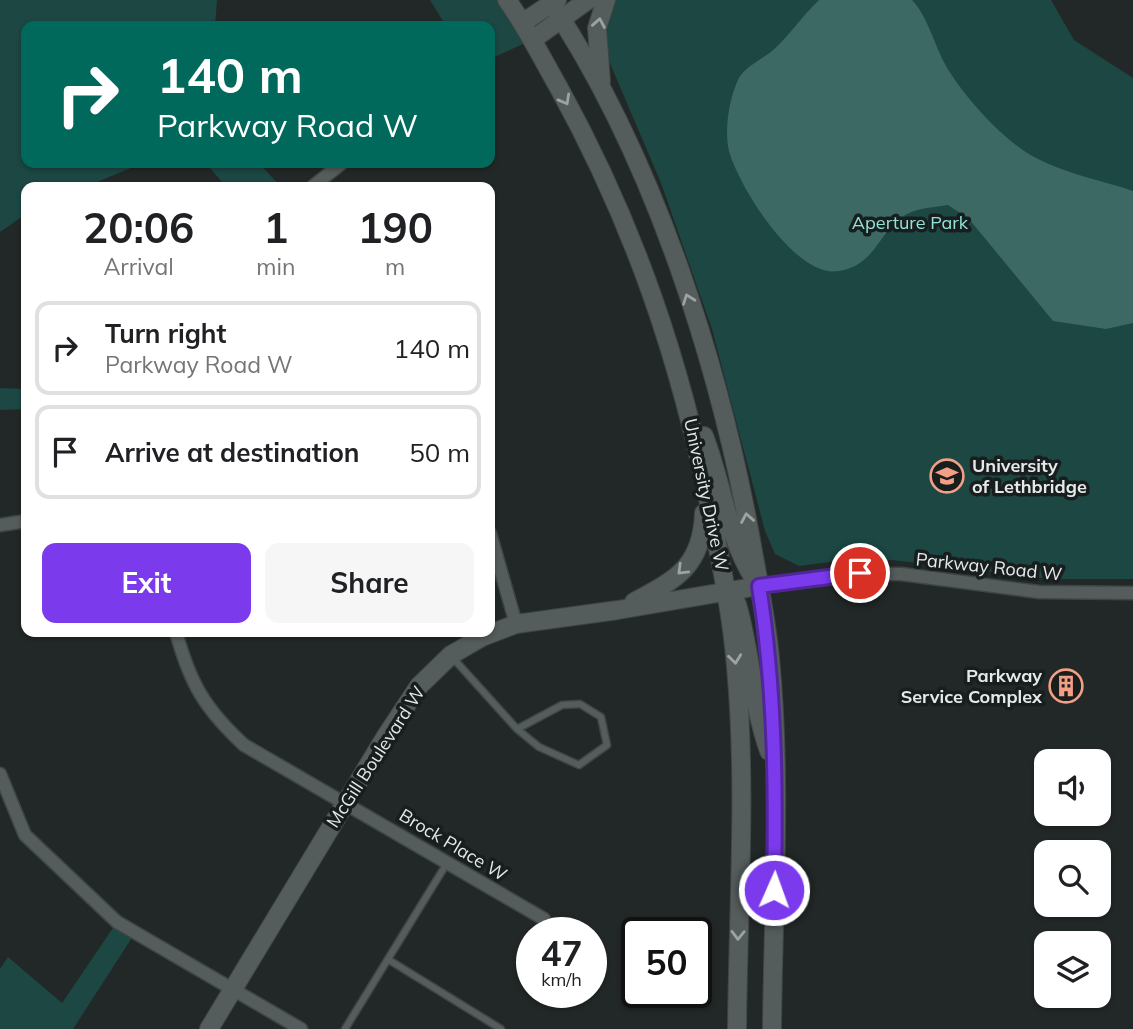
<!DOCTYPE html>
<html lang="en">
<head>
<meta charset="utf-8">
<style>
  :root { --surface:#fff; --page:#f6f6f6; --text:#202124; --muted:#757577; --line:#e0e0e0; --accent:#7c3aed }
  body { margin:0; font-family:Mulish,sans-serif; background:var(--page); color:var(--text); height:100vh; display:flex; flex-direction:column; font-size:26px; white-space:nowrap }
  * { box-sizing:border-box; margin:0 }
  p { font-size:23px; color:var(--muted) }
  .icon { flex:none; width:38px; height:38px; fill:none; stroke:currentColor; stroke-width:2; stroke-linecap:round; stroke-linejoin:round }
  .map { position:relative; flex:1; overflow:hidden }
  .panel { position:absolute; left:21px; top:182px; width:474px; height:455px; display:flex; flex-direction:column; background:var(--surface); border-radius:14px; box-shadow:0 2px 5px #0004 }
  .panel>* { flex:none }
  .banner { position:absolute; left:21px; top:21px; width:474px; height:147px; border-radius:14px; box-shadow:0 2px 5px #0004; background:#00695c; color:#fff; overflow:hidden }
  .fabs { position:absolute; left:1034px; top:749px; display:grid; gap:14px }
  .fabs a { display:grid; place-items:center; width:77px; height:77px; border-radius:14px; background:var(--surface); box-shadow:0 2px 5px #0004; font-size:35px }
  .speed { position:absolute; left:516px; top:917px; display:flex; gap:14px; font-size:35px; font-weight:700; text-align:center }
  .speed>* { display:grid; place-content:center; width:91px; height:91px; border-radius:50%; background:var(--surface); box-shadow:0 2px 5px #0004; line-height:1 }
  .speed small { font-size:18px; font-weight:400 }
  .speed .limit { border:4px solid #111; border-radius:10px; background:#fff; color:#111 }
  .pin { position:absolute; display:grid; place-items:center; width:60px; height:60px; color:#fff; margin:-30px; border:4px solid #fff; border-radius:50%; box-shadow:0 2px 7px #0007 }
  .me { position:absolute; width:77px; margin:-38px; rotate:2deg; stroke-linejoin:round; filter:drop-shadow(0 0 5px #0008) }
  .turn { display:flex; align-items:center; gap:24px; height:147px; padding:0 21px; font-size:32px }
  .turn .icon { width:91px; height:91px; stroke-width:2.5 }
  .turn b { display:block; font-size:49px; line-height:60px }
  .eta { display:flex; justify-content:space-evenly; align-items:center; height:119px; text-align:center }
  .eta b { font-size:42px; font-weight:700; line-height:49px }
  .primary-button { display:flex; gap:14px; margin-top:auto; padding:14px 21px }
  .primary-button a { flex:1; height:80px; border-radius:14px; background:var(--accent); color:#fff; font-size:28px; font-weight:700; line-height:80px; text-align:center }
  .primary-button a+a { background:var(--page); color:var(--text) }
  ul { padding:0; list-style:none }
  li { display:flex; align-items:center; gap:21px; height:94px; margin:0 14px 10px; padding:0 7px; border:4px solid var(--line); border-radius:14px }
  li div { flex:1 }
  li b { display:block; font-size:26px }
  li em { font-style:normal }
  .map>svg:first-child { display:block }
  .green { fill:#1c4743 }
  .water { fill:#3c6964 }
  .lines { fill:none; stroke-linecap:round; stroke-linejoin:round }
  .lane-casing { stroke:#3f4544; stroke-width:9 }
  .street-casing { stroke:#3f4544; stroke-width:15 }
  .secondary-casing { stroke:#3f4544; stroke-width:20 }
  .lane { stroke:#555c5c; stroke-width:6 }
  .street { stroke:#555c5c; stroke-width:12 }
  .secondary { stroke:#555c5c; stroke-width:18 }
  .oneway { stroke:#9da2a2 }
  .route-casing { stroke:#51269a; stroke-width:18 }
  .route { stroke:#7c3aed; stroke-width:12 }
  .labels { text-anchor:middle; stroke-width:7; stroke-linejoin:round; paint-order:stroke }
  .park-label { font-size:18px; fill:#92e2da; stroke:#181e1e }
  .poi-label { font-size:18px; font-weight:bold; fill:#e5e9e9; stroke:#181e1e; text-anchor:start }
  .street-label { font-size:18px; fill:#e5e9e9; stroke:#181e1e }
</style>
</head>
<body>
<div class="map">
<svg width="1133" height="1029" viewBox="0 0 1133 1029">
  <rect width="100%" height="100%" fill="#222827"/>
  <!-- green -->
  <path class="green" d="M0,0H217L215,26H26V163H143L85,187H26V214L0,232Z
    M430,0H507L532,40L490,59V26H446Z
    M614,0H1051L1074,40L1133,78V579H1049L892,560H845L799,566L775,554L765,531L712,329L661,183L606,54L604,32Z
    M206,163H259L281,187H226Z
    M0,388L26,389V409L0,410Z
    M117,922L135,933L73,1029H0V969L8,957L62,1003Z"/>
  <!-- water -->
  <path class="water" d="M819,0H912C929,18 935,49 949,71C969,102 1004,141 1036,158C1066,174 1101,180 1133,191V323L1106,329L1053,321L969,219L948,205C935,207 919,208 907,214C879,229 877,265 839,271C796,279 739,187 729,151C724,131 729,97 739,78C745,67 762,59 772,51C789,36 802,16 819,0Z"/>
  <g class="lines">
    <defs>
      <path id="lane" d="M452,657L517,729
        M580,704L601,717L607,745L579,765L539,747L517,729L562,705Z
        M389,960L501,1029
        M345,1029L447,863"/>
      <path id="street" d="M312,187L342,163
        M0,525L26,521
        M490,533L516,624
        M759,586L860,574H901L1039,592L1133,593
        M176,632C190,683 204,708 244,745L544,919
        M0,774L25,835L117,922L301,1029"/>
      <path id="secondary" d="M507,0C527,28 542,58 559,88C636,228 681,363 712,518C722,568 732,617 736,667C747,787 738,909 737,1029
        M549,0C655,158 722,371 754,557C760,590 767,624 770,658C782,781 773,906 772,1029
        M522,23L557,0
        M532,40L588,0
        M601,82L597,28L606,0
        M704,436C722,482 727,535 753,577
        M634,602C677,579 702,566 704,513
        M737,604C751,652 752,704 769,751
        M209,1029L386,736L419,686L451,655L482,637L516,624L618,610L759,586"/>
    </defs>
    <!-- lane casing -->
    <use href="#lane" class="lane-casing"/>
    <!-- street casing -->
    <use href="#street" class="street-casing"/>
    <!-- secondary casing -->
    <use href="#secondary" class="secondary-casing"/>
    <!-- lane -->
    <use href="#lane" class="lane"/>
    <!-- street -->
    <use href="#street" class="street"/>
    <!-- secondary -->
    <use href="#secondary" class="secondary"/>
  </g>
  <!-- one-way arrows -->
  <defs><path id="oneway-chevron" d="M-2-3.5L2.5 0L-2 3.5" fill="none" stroke-width="1.6" stroke-linecap="round" stroke-linejoin="round" transform="scale(1.75)"/></defs>
  <g class="oneway">
    <use href="#oneway-chevron" transform="translate(599 23) rotate(-80)"/>
    <use href="#oneway-chevron" transform="translate(565 100) rotate(61)"/>
    <use href="#oneway-chevron" transform="translate(688 299) rotate(-110)"/>
    <use href="#oneway-chevron" transform="translate(747 518) rotate(-100)"/>
    <use href="#oneway-chevron" transform="translate(682 570) rotate(136)"/>
    <use href="#oneway-chevron" transform="translate(735 659) rotate(83)"/>
    <use href="#oneway-chevron" transform="translate(738 935) rotate(91)"/>
  </g>
  <g class="lines">
    <defs>
      <path id="route" d="M774,890C776,788 775,687 759,586L860,573"/>
    </defs>
    <!-- route casing -->
    <use href="#route" class="route-casing"/>
    <!-- route -->
    <use href="#route" class="route"/>
  </g>
  <!-- icons -->
  <defs>
    <symbol id="university-ring" viewBox="-11 -11 22 22"><circle r="9.5" fill="#181e1e" stroke="#f39f86" stroke-width="1.5"/><path d="M0-5L7-2L0 1L-7-2ZM-4 1L0 2.5L4 1V4Q0 6-4 4Z" fill="#f39f86"/></symbol>
    <symbol id="building-ring" viewBox="-11 -11 22 22"><circle r="9.5" fill="#181e1e" stroke="#f39f86" stroke-width="1.5"/><path d="M-4-6H4V6H1V3H-1V6H-4ZM-2.5-4.3h1.7v1.8h-1.7ZM.8-4.3h1.7v1.8H.8ZM-2.5-1h1.7V.8h-1.7ZM.8-1h1.7V.8H.8Z" fill="#f39f86"/></symbol>
  </defs>
  <g fill-rule="evenodd">
    <use href="#university-ring" x="928" y="457" width="38" height="38"/>
    <use href="#building-ring" x="1047" y="667" width="38" height="38"/>
  </g>
  <g class="labels">
    <!-- park labels -->
    <g class="park-label">
      <text x="910" y="229">Aperture Park</text>
    </g>
    <!-- poi labels -->
    <g class="poi-label">
      <text x="972" y="472">University<tspan x="972" dy="21">of Lethbridge</tspan></text>
      <text x="1042" y="682" text-anchor="end">Parkway<tspan x="1042" dy="21">Service Complex</tspan></text>
    </g>
    <!-- street labels -->
    <g class="street-label">
      <text transform="translate(706 495) rotate(78)" y="6">University Drive W</text>
      <text transform="translate(989 567) rotate(6)" y="6">Parkway Road W</text>
      <text transform="translate(376 757) rotate(-57)" y="6">McGill Boulevard W</text>
      <text transform="translate(453 845) rotate(31)" y="6">Brock Place W</text>
    </g>
  </g>
</svg>
<div class="fabs">
<a><svg class="icon" aria-label="sound" viewBox="0 0 24 24"><path d="M4 9h4l5-4v14l-5-4H4zM17 9q2 3 0 6"/></svg></a>
<a><svg class="icon" aria-label="search" viewBox="0 0 24 24"><circle cx="10" cy="10" r="6"/><path d="M15 15l6 6"/></svg></a>
<a><svg class="icon" aria-label="layers" viewBox="0 0 24 24"><path d="M12 4l9 5-9 5-9-5zM3 14l9 5 9-5"/></svg></a>
</div>
<div class="speed"><div>47<small>km/h</small></div><div class="limit">50</div></div>
<div class="pin" style="left:860px;top:573px;background:#d93025"><svg class="icon" aria-label="arrive" viewBox="0 0 24 24"><path d="M6 21V4h12l-3 4 3 4H6"/></svg></div>
<svg class="me" style="left:774px;top:890px" viewBox="-20 -20 40 40"><circle r="17" fill="#7c3aed" stroke="#fff" stroke-width="3"/><path d="M0-11L8 9 0 5-8 9z" fill="#fff"/></svg>
<div class="banner">
<div class="turn"><svg class="icon" aria-label="right" viewBox="0 0 24 24"><path d="M7 20v-9h11M14 6l5 5-5 5"/></svg><div><b>140 m</b>Parkway Road W</div></div>
</div>
<section class="panel">
<div class="eta">
<div><b>20:06</b><p>Arrival</p></div>
<div><b>1</b><p>min</p></div>
<div><b>190</b><p>m</p></div>
</div>
<ul>
<li><svg class="icon" aria-label="right" viewBox="0 0 24 24"><path d="M7 20v-9h11M14 6l5 5-5 5"/></svg><div><b>Turn right</b><p>Parkway Road W</p></div><em>140 m</em></li>
<li><svg class="icon" aria-label="arrive" viewBox="0 0 24 24"><path d="M6 21V4h12l-3 4 3 4H6"/></svg><div><b>Arrive at destination</b></div><em>50 m</em></li>
</ul>
<div class="primary-button"><a>Exit</a><a>Share</a></div>
</section>
</div>
</body>
</html>
